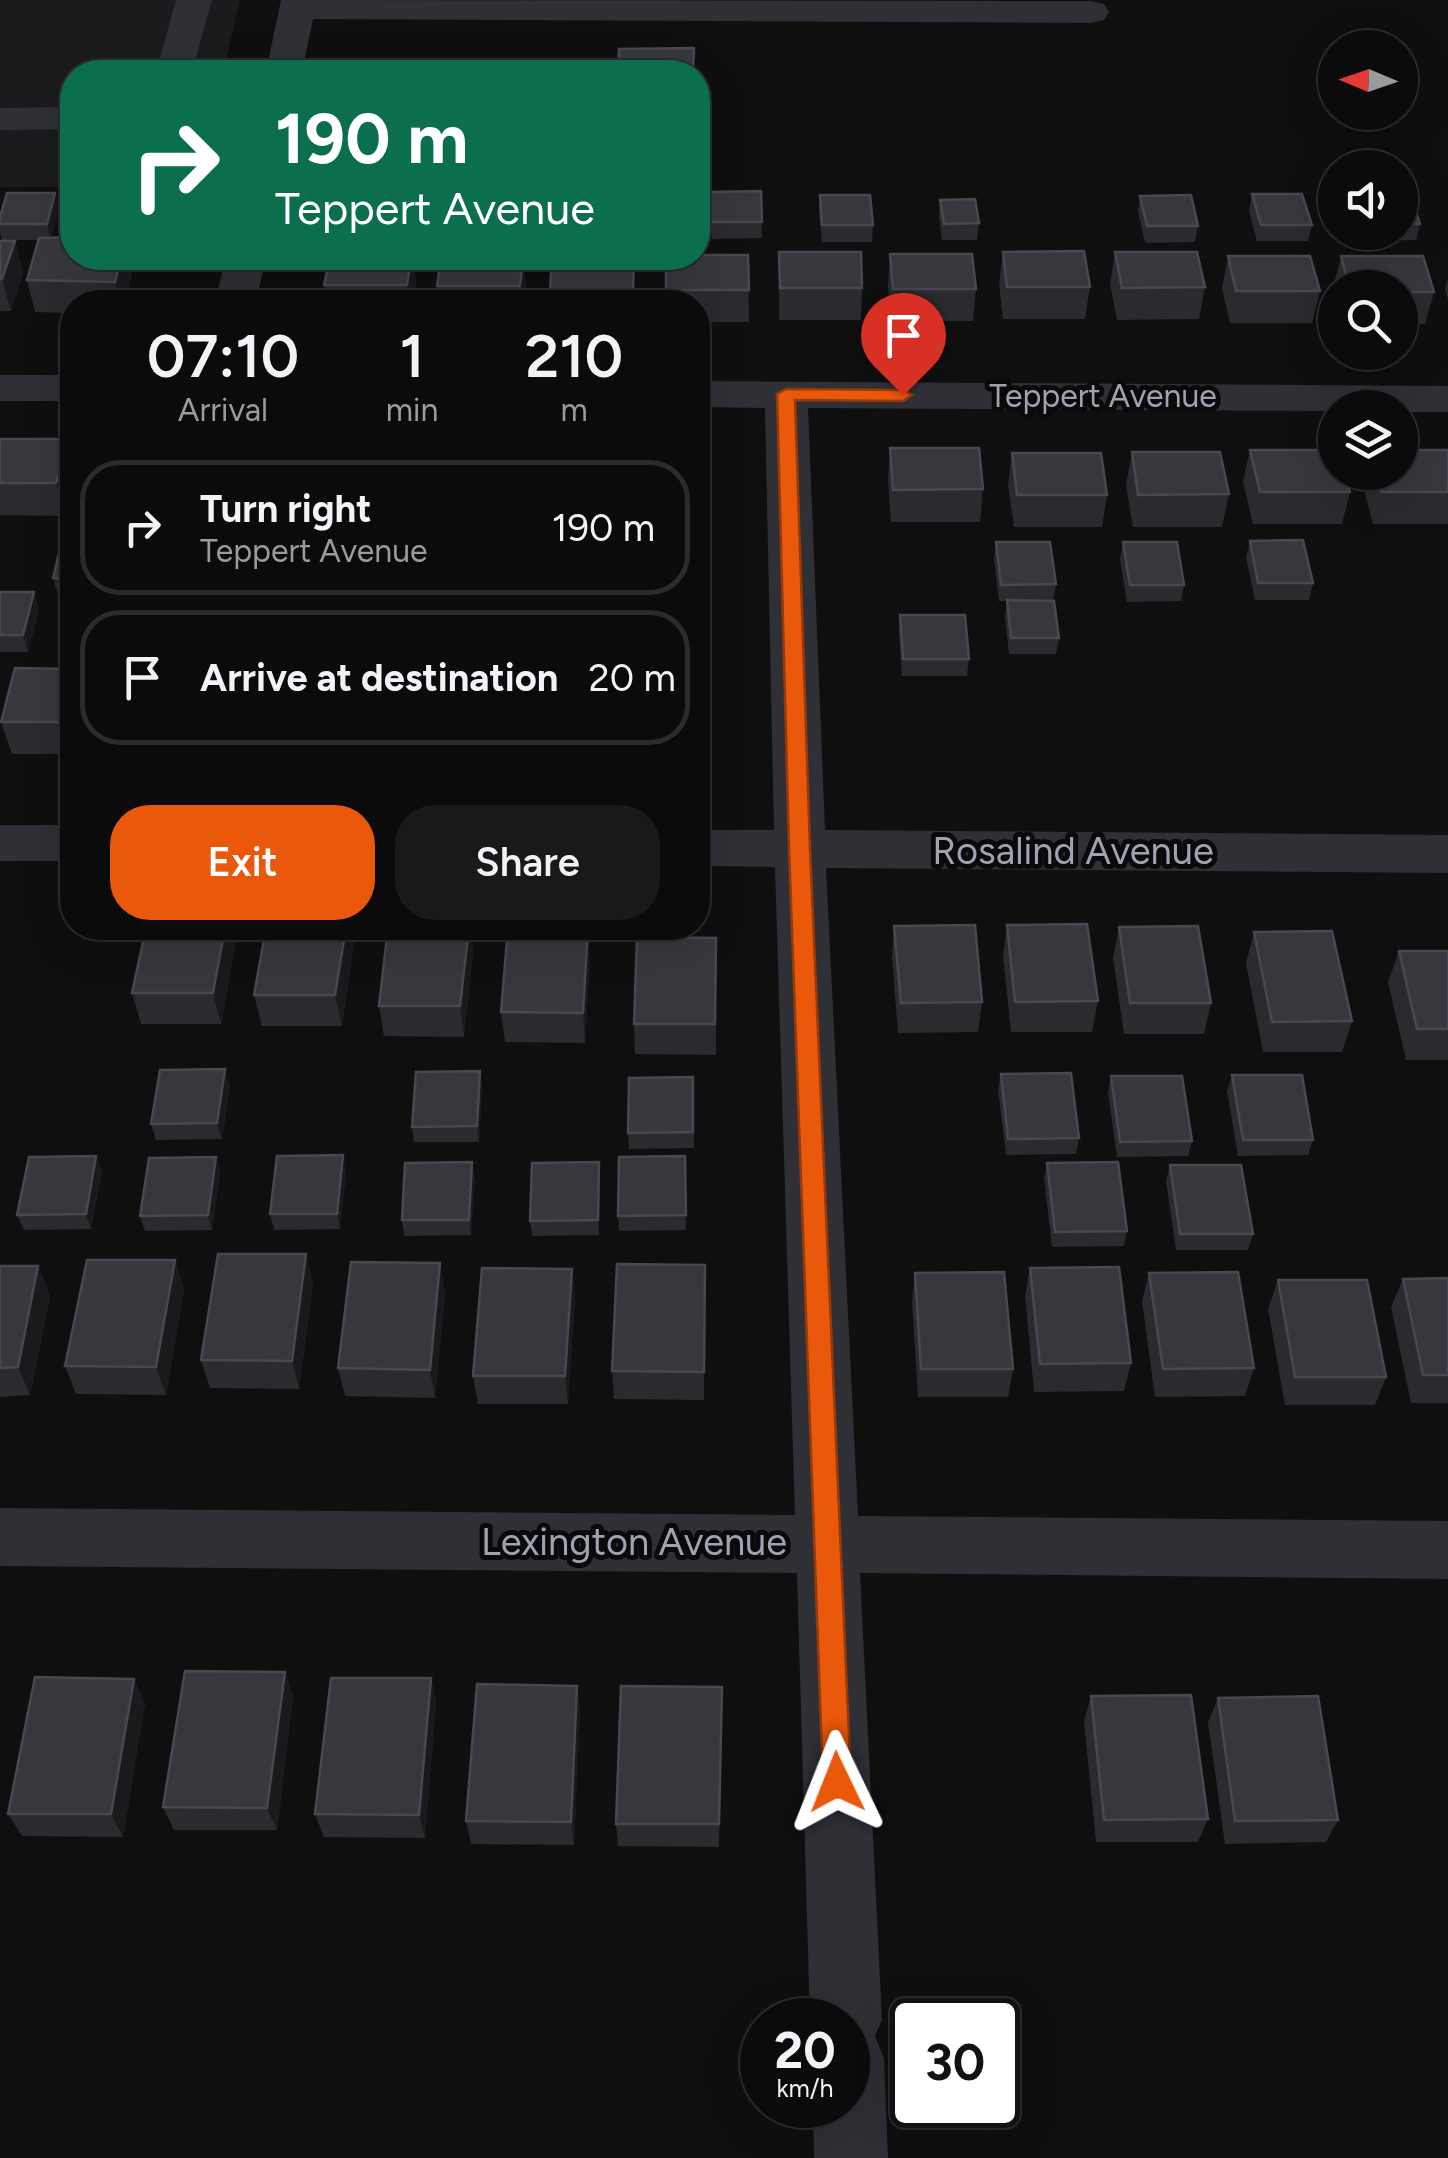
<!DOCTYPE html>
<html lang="en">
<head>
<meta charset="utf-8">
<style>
  :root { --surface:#0b0b0c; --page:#19191a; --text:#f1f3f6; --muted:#9a9b9d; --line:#2b2b2d; --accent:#ea580c }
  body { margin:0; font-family:Figtree,sans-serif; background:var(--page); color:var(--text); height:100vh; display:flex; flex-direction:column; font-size:38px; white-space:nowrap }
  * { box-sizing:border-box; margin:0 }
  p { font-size:32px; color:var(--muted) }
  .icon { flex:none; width:55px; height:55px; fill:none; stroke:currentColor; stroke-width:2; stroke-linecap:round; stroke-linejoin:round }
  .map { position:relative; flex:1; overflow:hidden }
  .panel { position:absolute; left:60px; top:290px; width:650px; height:650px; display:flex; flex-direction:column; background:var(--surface); border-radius:40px; box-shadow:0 10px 40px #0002,0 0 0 2px var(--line) }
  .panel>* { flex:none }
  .top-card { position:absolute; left:60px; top:60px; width:650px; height:210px; border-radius:40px; box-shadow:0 10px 40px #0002,0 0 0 2px var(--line); background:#0b6e4f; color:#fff; overflow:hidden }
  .needle { width:65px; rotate:272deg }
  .fabs { position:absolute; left:1318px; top:30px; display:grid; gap:20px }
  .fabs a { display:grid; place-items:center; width:100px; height:100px; border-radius:50%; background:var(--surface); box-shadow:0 10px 40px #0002,0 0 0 2px var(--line); font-size:50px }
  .speed { position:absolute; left:740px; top:1998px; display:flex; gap:20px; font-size:50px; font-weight:700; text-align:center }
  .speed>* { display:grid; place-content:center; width:130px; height:130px; border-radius:50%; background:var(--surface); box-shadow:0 10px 40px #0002,0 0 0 2px var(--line); line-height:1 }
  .speed small { font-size:25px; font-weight:400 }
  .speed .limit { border:5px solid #111; border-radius:15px; background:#fff; color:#111 }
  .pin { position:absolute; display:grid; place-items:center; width:85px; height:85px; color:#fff; margin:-102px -42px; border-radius:50% 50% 50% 0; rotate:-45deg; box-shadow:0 0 10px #0007 }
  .pin .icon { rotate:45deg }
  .me { position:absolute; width:110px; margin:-55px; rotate:358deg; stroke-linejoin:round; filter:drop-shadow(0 0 8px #0008) }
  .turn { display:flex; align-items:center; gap:35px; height:210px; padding:0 50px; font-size:45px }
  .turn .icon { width:130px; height:130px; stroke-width:2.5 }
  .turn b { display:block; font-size:70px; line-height:85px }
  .eta { display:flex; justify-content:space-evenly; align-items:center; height:170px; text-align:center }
  .eta b { font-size:60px; font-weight:600; line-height:70px }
  .button { display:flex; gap:20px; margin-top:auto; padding:20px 50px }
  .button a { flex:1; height:115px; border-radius:40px; background:var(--accent); color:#fff; font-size:40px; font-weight:600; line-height:115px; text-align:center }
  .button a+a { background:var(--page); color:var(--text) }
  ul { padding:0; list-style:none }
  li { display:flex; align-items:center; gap:30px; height:135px; margin:0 20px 15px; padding:0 30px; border:5px solid var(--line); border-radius:40px }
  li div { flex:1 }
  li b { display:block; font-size:38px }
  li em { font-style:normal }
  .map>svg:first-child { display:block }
  .built { fill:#1a1b1d }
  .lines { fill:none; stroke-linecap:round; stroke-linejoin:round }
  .minor { fill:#2f3036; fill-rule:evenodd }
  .wall { fill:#2b2b2f }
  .shaded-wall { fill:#1a1a1d }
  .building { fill:#37383d; stroke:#474850; stroke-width:2.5 }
  .route { fill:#ea580c; stroke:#983908; stroke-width:2.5 }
  .labels { text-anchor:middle; stroke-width:10; stroke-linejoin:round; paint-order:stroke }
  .far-street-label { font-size:32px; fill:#9ea2b3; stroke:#0a0a0b }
  .street-label { font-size:38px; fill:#9ea2b3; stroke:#0a0a0b }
</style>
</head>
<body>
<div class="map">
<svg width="1448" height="2158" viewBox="0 0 1448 2158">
  <rect width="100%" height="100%" fill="#0f0f10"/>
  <!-- built -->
  <path class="built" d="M0,0H240L223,72H72V187H0Z"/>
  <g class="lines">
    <!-- minor -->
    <path class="minor" d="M176,0H212L192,72H156Z
      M281,0L1091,1L1104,4L1109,12L1104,20L1091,23L313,19L302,72H266Z
      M72,107V129L0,130V108Z
      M226,258H266L256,302H215Z
      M0,375H72V401H0Z
      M698,381L1448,386V412H1400V408H1335V411L808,408L825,830L1448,835V873L826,868L858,1516L1448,1521V1579L860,1573L882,2020L875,2036L884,2058L888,2158H814L813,2105H848V2020H810L797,1573L0,1566V1508L795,1515L775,867L698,866V830H774L765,408L698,407Z
      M0,825H72V861H0Z"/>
  </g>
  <!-- wall -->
  <path class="wall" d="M698,130H709L710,175H698Z
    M761,191L762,238L712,239L711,192Z
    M1400,193L1420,224L1416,240L1366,241L1364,232H1400Z
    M1252,194L1312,225L1308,241H1257L1249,211Z
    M820,195L873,225L872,242H822L819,211Z
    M1140,196L1198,226L1195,242L1145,243L1138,212Z
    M940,200L979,223L977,240H942L939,216Z
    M59,209L51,238L72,258H132L131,261L133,269L125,302H72V313L35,312L27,280L38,240H2L0,232V217Z
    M0,241H15L23,273L11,311H0Z
    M779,252L862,288L861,320H779Z
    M1003,252L1090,287L1085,319H1003L999,284Z
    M1115,252L1205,287L1199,319L1117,320L1110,284Z
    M890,254L976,289L973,321H891L888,286Z
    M748,255L749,322H698V302H666V258Z
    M1228,256L1320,291L1312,323H1230L1222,288Z
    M1341,256L1434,292L1425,324H1400V288H1335V294L1333,288Z
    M330,258H413L416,282L413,302H327L324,285Z
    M1448,278V299L1445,289Z
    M526,282L524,302H439L437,286Z
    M635,286V302H551L550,290Z
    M0,439H69L72,452V489L65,516L0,515Z
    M890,448L983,489L980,522H891L888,480Z
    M1250,450L1350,492L1342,524H1253L1243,482Z
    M1448,450V524H1373L1362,482L1364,472H1400Z
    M1132,452L1229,494L1222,527H1133L1126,485Z
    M1012,453L1107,495L1102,527H1014L1008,485Z
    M72,537V595H58L53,578Z
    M1250,541L1313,583L1309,600H1255L1246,557Z
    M996,542L1056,584L1053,601L1059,638L1056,654H1009L1005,617L1007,601H999L994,559Z
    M1123,542L1184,585L1181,601L1127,602L1120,559Z
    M0,592H34L39,609L28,652H0Z
    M900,615L969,659L967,676H902L899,632Z
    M72,669V754H12L1,722Z
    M1007,925L1098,1001L1092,1032H1011L1003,956Z
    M894,926L982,1002L978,1032L898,1033L892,957Z
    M1119,927L1211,1003L1204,1034H1124L1113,958Z
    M266,928H351L354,942L342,1026H262L254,995Z
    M388,928H470L473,952L464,1037L384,1036L379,1006Z
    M1254,932L1352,1021L1342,1052H1263L1246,963Z
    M716,938V1055L635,1054L634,1024Z
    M236,940L221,1024H141L132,993Z
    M1399,951H1448V1060H1406L1388,982Z
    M590,958L585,1043L505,1042L501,1012Z
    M480,1071L482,1087L479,1142H414L412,1127Z
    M1001,1074L1079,1138L1076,1154L1006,1155L998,1090Z
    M1232,1075L1313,1140L1308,1155L1238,1156L1227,1091Z
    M1111,1076L1192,1141L1188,1156L1117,1157L1108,1092Z
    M693,1077L694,1148L629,1149L628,1133Z
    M230,1085L222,1139L156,1140L151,1124Z
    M96,1156L102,1171L91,1229L24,1230L17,1215Z
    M685,1156L686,1230L619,1231L618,1216Z
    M216,1157L220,1173L212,1230L145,1231L140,1216Z
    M599,1162V1235L532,1236L530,1221Z
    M1047,1163L1127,1231L1124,1246L1052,1247L1044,1178Z
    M1170,1165L1253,1234L1248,1250H1176L1166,1181Z
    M346,1171L340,1229L274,1230L270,1214Z
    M475,1177L471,1235L404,1236L402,1220Z
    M175,1260L184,1289L166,1395L76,1394L65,1366Z
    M705,1265L704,1400L614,1399L612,1371Z
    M0,1266H38L50,1295L30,1395L0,1397Z
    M1030,1268L1131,1363L1124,1391L1034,1392L1025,1296Z
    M572,1269L575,1298L568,1404H478L473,1376Z
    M915,1273L1013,1369L1008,1397H918L912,1302Z
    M1149,1273L1254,1368L1245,1396L1155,1397L1142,1301Z
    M1448,1278V1403H1411L1391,1307L1403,1279Z
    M1278,1280L1386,1377L1375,1405H1285L1268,1309Z
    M313,1283L299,1389L210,1388L201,1360Z
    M445,1292L435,1398L345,1396L338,1368Z
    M285,1672L293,1697L277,1830H174L163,1807Z
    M431,1678L436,1703L425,1838L324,1837L315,1814Z
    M134,1679L145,1703L123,1837L22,1836L8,1814Z
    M577,1686L580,1710L574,1845L471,1844L466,1821Z
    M722,1687L719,1847L618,1846L616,1824Z
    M1091,1696L1208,1819L1198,1842H1096L1084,1721Z
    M1218,1698L1338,1820L1326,1842L1225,1844L1208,1722Z"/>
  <!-- shaded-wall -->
  <path class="shaded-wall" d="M55,193L59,209L51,240L47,224Z
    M15,241L23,273L11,311L2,279Z
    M121,258H132L131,261L133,269L125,302H119L115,282Z
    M411,258H413L416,282L413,302H409L407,285Z
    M523,258L526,282L524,302H522L520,286Z
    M634,258L635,286V302H634Z
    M69,439L72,452V489L65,516L56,483Z
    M34,592L39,609L28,652L23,635Z
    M225,928H233L236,940L221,1024L213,993Z
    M346,928H351L354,942L342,1026L335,995Z
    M469,928H470L473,952L464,1037L460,1006Z
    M588,928L590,958L585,1043L583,1013Z
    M225,1069L230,1085L222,1139L217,1123Z
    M480,1071L482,1087L479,1142L477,1126Z
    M343,1155L346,1171L340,1229L337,1214Z
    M96,1156L102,1171L91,1229L86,1214Z
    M216,1157L220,1173L212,1230L208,1215Z
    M472,1162L475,1177L471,1235L469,1220Z
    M599,1162L600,1177L599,1235L598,1220Z
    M306,1254L313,1283L299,1389L292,1361Z
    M175,1260L184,1289L166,1395L156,1367Z
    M440,1263L445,1292L435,1398L430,1370Z
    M38,1266L50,1295L30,1395L18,1367Z
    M572,1269L575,1298L568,1404L565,1376Z
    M285,1672L293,1697L277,1830L267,1808Z
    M431,1678L436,1703L425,1838L419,1815Z
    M134,1679L145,1703L123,1837L111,1814Z
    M577,1686L580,1710L574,1845L571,1822Z"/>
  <!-- building -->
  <path class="building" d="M694,48L693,72H618L619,49Z
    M698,130H709L710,159H698Z
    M761,191L762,222H711V192Z
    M7,193H55L47,224H0V217Z
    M1400,193H1410L1420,224H1400Z
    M1252,194H1302L1312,225H1261Z
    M820,195H870L873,225H822Z
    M1191,195L1198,226H1147L1140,196Z
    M975,199L979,223L944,224L940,200Z
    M72,237V258H121L115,282L27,280L39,238Z
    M0,241H15L2,279H0Z
    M1084,251L1090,287H1007L1003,252Z
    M779,252H861L862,288H780Z
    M1115,252H1197L1205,287L1122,288Z
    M890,254H972L976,289H893Z
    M698,255H748L749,290H666V258H698Z
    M1228,256H1310L1320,291H1236Z
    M1341,256H1423L1434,292H1400V288H1349Z
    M330,258H411L407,285H324Z
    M441,258H523L520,286H437Z
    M552,258H634L633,290H550Z
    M0,439H69L56,483H0Z
    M890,448H979L983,489L893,490Z
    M1250,450H1335V472H1345L1350,492H1260Z
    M1400,450H1448V492H1381L1376,472H1400Z
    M1132,452H1220L1229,494L1138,495Z
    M1012,453H1101L1107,495H1017Z
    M63,537H72V578H53Z
    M1303,540L1313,583H1258L1250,541Z
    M996,542H1050L1056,584L1001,585Z
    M1123,542H1177L1184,585H1130Z
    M0,592H34L23,635H0Z
    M1007,600L1054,601L1059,638H1011Z
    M900,615H965L969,659H903Z
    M15,668L72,669V722H1Z
    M1087,924L1098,1001L1015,1002L1007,925Z
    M975,925L982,1002L901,1003L894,926Z
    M1198,926L1211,1003H1130L1119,927Z
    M146,928H225L213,993H132Z
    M266,928H346L335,995H254Z
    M388,928H469L460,1006H379Z
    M508,928H588L583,1013L501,1012Z
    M1332,931L1352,1021L1272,1022L1254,932Z
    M637,937L716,938L715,1024H634Z
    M1399,951H1448V1029H1417Z
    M225,1069L217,1123L151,1124L160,1070Z
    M480,1071L477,1126L412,1127L416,1072Z
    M1071,1073L1079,1138L1008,1139L1001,1074Z
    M1232,1075H1302L1313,1140H1243Z
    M1111,1076H1182L1192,1141L1120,1142Z
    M693,1077V1132L628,1133L629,1078Z
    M343,1155L337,1214H270L277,1156Z
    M96,1156L86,1214L17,1215L29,1157Z
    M685,1156L686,1215L618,1216L619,1157Z
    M216,1157L208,1215L140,1216L149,1158Z
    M472,1162L469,1220H402L405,1163Z
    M599,1162L598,1220L530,1221L532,1163Z
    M1118,1162L1127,1231L1055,1232L1047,1163Z
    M1170,1165H1241L1253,1234H1180Z
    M218,1254H306L292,1361L201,1360Z
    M87,1260H175L156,1367L65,1366Z
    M351,1262L440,1263L430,1370L338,1368Z
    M617,1264L705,1265L704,1372L612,1371Z
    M0,1266H38L18,1367L0,1368Z
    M1119,1267L1131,1363L1040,1364L1030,1268Z
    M482,1268L572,1269L565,1376H473Z
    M1004,1272L1013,1369H921L915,1273Z
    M1238,1272L1254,1368L1163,1369L1149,1273Z
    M1448,1278V1375H1423L1403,1279Z
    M1278,1280H1367L1386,1377H1295Z
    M185,1671L285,1672L267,1808L163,1807Z
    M35,1677L134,1679L111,1814H8Z
    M331,1678H431L419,1815L315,1814Z
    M477,1684L577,1686L571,1822L466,1821Z
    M621,1686L722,1687L719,1824H616Z
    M1191,1695L1208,1819L1104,1820L1091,1696Z
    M1318,1696L1338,1820L1235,1821L1218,1698Z"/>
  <!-- route -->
  <path class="route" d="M786,389L903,390L912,395L903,401L795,400L810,849L851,1782L847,1792L837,1796L827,1792L823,1782L789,849L777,394Z"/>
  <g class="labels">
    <!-- far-street labels -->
    <g class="far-street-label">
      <text x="1103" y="407">Teppert Avenue</text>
    </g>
    <!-- street labels -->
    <g class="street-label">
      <text x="1073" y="864">Rosalind Avenue</text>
      <text x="634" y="1555">Lexington Avenue</text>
    </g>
  </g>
</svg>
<div class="fabs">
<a><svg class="needle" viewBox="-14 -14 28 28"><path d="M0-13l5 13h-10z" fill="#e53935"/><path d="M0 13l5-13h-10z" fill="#9a9b9d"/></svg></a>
<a><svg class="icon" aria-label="sound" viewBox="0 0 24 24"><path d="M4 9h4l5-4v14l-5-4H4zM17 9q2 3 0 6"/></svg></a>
<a><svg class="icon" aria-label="search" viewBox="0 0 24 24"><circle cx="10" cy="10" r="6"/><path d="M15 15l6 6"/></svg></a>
<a><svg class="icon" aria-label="layers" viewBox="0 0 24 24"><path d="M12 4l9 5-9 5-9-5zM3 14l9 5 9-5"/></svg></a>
</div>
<div class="speed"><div>20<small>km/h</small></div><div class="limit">30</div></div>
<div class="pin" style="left:903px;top:395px;background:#d93025"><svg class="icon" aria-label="arrive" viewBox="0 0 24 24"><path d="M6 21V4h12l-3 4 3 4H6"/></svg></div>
<svg class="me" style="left:837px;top:1782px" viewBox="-20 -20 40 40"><path d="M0-17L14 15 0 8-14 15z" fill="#ea580c" stroke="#fff" stroke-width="4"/></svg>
<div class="top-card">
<div class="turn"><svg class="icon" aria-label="right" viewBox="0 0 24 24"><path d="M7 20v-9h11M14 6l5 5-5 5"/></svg><div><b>190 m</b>Teppert Avenue</div></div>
</div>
<section class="panel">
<div class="eta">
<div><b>07:10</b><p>Arrival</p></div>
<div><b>1</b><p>min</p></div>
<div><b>210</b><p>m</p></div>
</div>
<ul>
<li><svg class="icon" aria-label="right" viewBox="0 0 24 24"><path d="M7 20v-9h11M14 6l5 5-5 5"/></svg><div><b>Turn right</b><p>Teppert Avenue</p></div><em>190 m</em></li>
<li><svg class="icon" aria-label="arrive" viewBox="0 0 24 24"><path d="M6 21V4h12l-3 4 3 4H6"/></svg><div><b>Arrive at destination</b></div><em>20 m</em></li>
</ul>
<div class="button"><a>Exit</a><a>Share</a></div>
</section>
</div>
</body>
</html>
